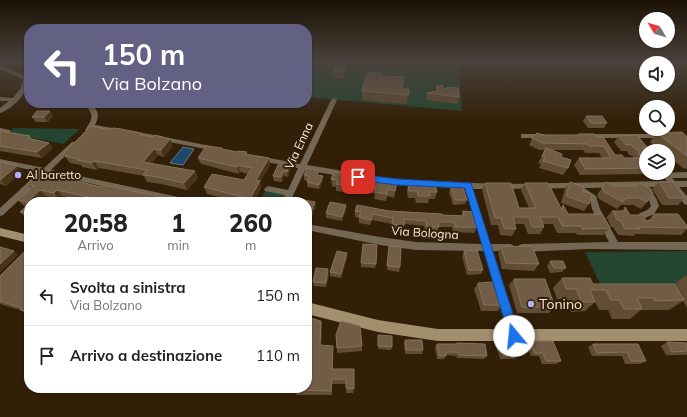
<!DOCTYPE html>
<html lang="it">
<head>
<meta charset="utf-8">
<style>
  :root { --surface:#fff; --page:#f6f6f6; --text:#222; --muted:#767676; --line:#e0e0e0 }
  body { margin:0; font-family:Mulish,sans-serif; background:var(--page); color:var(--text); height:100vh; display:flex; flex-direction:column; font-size:15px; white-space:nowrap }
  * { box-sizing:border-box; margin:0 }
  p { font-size:13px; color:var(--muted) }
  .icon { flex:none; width:22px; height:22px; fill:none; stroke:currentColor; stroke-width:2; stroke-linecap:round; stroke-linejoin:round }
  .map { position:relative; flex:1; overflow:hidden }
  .drawer { position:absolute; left:24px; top:197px; width:288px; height:196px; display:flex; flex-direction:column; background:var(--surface); border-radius:16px; box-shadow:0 1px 3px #0004 }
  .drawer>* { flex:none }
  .guide { position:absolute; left:24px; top:24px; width:288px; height:84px; border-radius:16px; box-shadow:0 1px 3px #0004; background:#636183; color:#fff; overflow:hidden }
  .needle { width:26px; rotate:308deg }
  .buttons { position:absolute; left:639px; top:12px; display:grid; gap:8px }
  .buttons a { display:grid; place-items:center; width:36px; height:36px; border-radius:50%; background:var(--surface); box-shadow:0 1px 3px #0004; font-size:20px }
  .pin { position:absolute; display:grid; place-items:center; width:34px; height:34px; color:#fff; margin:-17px; border-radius:8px; box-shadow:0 2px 6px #0006 }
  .me { position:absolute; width:44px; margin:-22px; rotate:343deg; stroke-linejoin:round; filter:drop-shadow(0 0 3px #0008) }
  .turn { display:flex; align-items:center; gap:14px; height:84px; padding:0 12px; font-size:18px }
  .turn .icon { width:52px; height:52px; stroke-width:2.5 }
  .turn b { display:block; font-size:28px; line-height:34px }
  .eta { display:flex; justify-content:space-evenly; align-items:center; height:68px; text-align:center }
  .eta b { font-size:24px; font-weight:800; line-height:28px }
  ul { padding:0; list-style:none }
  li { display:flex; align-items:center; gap:12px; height:60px; padding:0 12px; border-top:1px solid var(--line) }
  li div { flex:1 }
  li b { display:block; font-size:15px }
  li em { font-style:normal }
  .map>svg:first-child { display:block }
  .green { fill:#24452f }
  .water { fill:#1f476a; stroke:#5f778c }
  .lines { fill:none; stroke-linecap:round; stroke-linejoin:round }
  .minor { fill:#746854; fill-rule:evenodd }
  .secondary { fill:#a28f6e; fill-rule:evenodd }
  .wall { fill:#614c34 }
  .shaded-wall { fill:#48331b }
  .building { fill:#715c46; stroke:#86725d }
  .route { fill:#1a73e8; stroke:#114b97 }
  .poi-dot { fill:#b2adf9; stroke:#321f07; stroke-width:1.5 }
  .labels { text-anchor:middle; stroke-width:4; stroke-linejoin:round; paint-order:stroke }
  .street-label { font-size:12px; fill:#f5e7da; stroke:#321f07 }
  .poi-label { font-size:12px; fill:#f5e7da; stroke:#321f07; text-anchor:start }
  .near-poi-label { font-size:14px; fill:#f5e7da; stroke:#321f07; text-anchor:start }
</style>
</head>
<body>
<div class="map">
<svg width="687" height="417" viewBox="0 0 687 417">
  <rect width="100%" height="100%" fill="#321f07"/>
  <!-- green -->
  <path class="green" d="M307,62H458L462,111L307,97Z
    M14,128L80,129L63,144L8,133Z
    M266,190L286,194L281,202H259Z
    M687,251V285L601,286L585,252Z"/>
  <!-- water -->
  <path class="water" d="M183,147L194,149L183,165L170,163Z"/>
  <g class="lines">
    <!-- minor -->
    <path class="minor" d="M0,65L29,77C29,92 14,108 0,113V108L9,101H0V97L13,98L21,88L23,79L0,69Z
      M334,98L337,100L307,165L381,177L435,182L507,184L667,181L660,173L687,172V178H672L675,181H687V187H679L687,196V205L684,204L671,187H649L657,200L659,206L654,214L645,218L646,223L645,225H639L636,220C639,209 646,214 651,206L649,200L642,187L584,188L596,196L600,209L618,242H687V250L588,249L522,252L519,251L518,248L519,245L522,244L609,242L592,209L590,200L579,191L582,188L473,189L490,244H510L513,245L514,248L513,251H493L519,336L518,340L514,341L510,340L484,251L416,250L380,245L307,230V224L380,237L416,242L482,244L465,189L381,183L305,170L290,202H282L285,195L265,191L264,189L268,186L288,190L298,168L256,160L255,158L256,156H259L300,164L331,100Z
      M83,103H90C98,109 100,116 95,125L124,130V132L93,128L90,131H86L85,130C94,117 94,114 83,103Z
      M0,128L10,130L11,131L8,133L0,132Z
      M131,131H133L216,147L219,149L216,151L133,135H131Z
      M521,134H544L547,136L544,138H521Z
      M584,134H664L667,136L664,138H584Z
      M72,142H76L77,144L51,170L188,199L192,202H175L47,174L3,215L0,216V208L39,172L0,163V159L44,168Z"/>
    <!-- secondary -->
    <path class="secondary" d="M0,228L29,235V243L0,236Z
      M307,302L378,320L438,329H687V341H438L378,332L307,314Z"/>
  </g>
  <!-- wall -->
  <path class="wall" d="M335,62H347L344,79L333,78V71Z
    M382,76L402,89H409L407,104L362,100V91Z
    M437,85L443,89L459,97L457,104L426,100L427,93L436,91Z
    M50,111L53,116L48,122H36L32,117Z
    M586,116L607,123L604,128H588L583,121Z
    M0,130L1,131L30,136L32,139L49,143L53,148L42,158L0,151Z
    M657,133L687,137V169L683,168L668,156V151H661L650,142Z
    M579,134L596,137L615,155L624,158H633V156L629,155L627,151H621L614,142L619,136L646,151V173H660L658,176H646L644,174L580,175L574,165L579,158H602L599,153H585L583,150H551L561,157L568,168L563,175L539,168L541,164L538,163L545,150H539L529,145L532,138L543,135H578Z
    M143,135L173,146L164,157L158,155L151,164L195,171L198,178L187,190L161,184L147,182L144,176L99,168L97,170L82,167L81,165L70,163L63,154Z
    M223,149L237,152H247V155L269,158L270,165L260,182L261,187L254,202H239L207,194L204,187L244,180L248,174L240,172L239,174L201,164L198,158Z
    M0,162L22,172L6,186L0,184Z
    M278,165L290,170L288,177L284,176L282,182L274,181L273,176Z
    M304,175L320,176L323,181L319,189L307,187V181L304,180Z
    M71,176L75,181L170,202H90L62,196L59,199L46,196L39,202H29V219L26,218L20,212L27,206H24L18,200L31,188L27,184Z
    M359,177V184L356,192L350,190L349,193L336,191V187L332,186L331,179Z
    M570,182L583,191L589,204L584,211L561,203L565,189Z
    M606,182L614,186H637L647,202L641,209L633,205H621L617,209L599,199L597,195Z
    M659,182L685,198L678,205H662L652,189Z
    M397,183L394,198L387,196L386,201L374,199L375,194L368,192V185Z
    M485,183L519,208H529L521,190L525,183L561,209L563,205L568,214L610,228L603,235H577L576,233H557L553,224H543L544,227L540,234H528L524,224H514L516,229L512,236L500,235L498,225H491L482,190Z
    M408,184L437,192L435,199H429L428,203H416L415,198H408L407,192Z
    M451,187L467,200L465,204L453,205L449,192Z
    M307,202H315L316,207L312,216L307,215Z
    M346,205V210L342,221L326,218V213Z
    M625,207L630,215L646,221L648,220L654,214L687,226V229L681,235L635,234L634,236L618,235L613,227H611L608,221L609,220L606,218L612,211H622Z
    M355,211H389L443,215L461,216L463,211L477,227L474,233L453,232L452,227H439L437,232H425L424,226L404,224L403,231L392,229V224L372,220L370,225L359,223V218L355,217Z
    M363,244L376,264L375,268L361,267Z
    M389,246L400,267L399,272L387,270Z
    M501,247L539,264L534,271L502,269L498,253Z
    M464,251L483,270L481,274L467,275L462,256Z
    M29,253V315L20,310L0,304V276Z
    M347,253V258L341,278L330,276V272Z
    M550,261L566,268L562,272L550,273L547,266Z
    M329,274L326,287L314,286L313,282Z
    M685,276H687V308L683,301L669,310H641L630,319H612L608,310H599L595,302L585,311L571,312L566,299H557L553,288L562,278L593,284H674Z
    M514,279L555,307L549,313H517L509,285Z
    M478,283L502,305L498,311H481L474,289Z
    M321,321L322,327L321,345L333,352V369H354L353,393H346V384H332V395H296L295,390Z
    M336,335L362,346V351L337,353Z
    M378,335L392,347L391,350L378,349Z
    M405,340L423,350L422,354H405L404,343Z
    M531,341L561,361L556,364H542L539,356H531L527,345Z
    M499,342L517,355L514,359H500L496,346Z
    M667,342L687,343V355H666L661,346Z
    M457,343L487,356L484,359L457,358L456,356L446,355L444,359H437L435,347L437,344H456Z
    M593,344H638L646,361L640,364H625L622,356H592L588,347Z"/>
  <!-- shaded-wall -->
  <path class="shaded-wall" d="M346,62H347V64L344,79V72Z
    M50,111L53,116L48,122L44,117Z
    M170,139L173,146L164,157L161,150Z
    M49,143L53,148L42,158L37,152Z
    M154,149L158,155L147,169L143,162Z
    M269,158L270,165L260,182L261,187L254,202H251L250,199L256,180Z
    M94,161L99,168L97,170L92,163Z
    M238,165L240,172L239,174L237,167Z
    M290,165V170L288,177L287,172Z
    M17,166L22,172L6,186L0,180Z
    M195,171L198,178L187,190L184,183Z
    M284,171V176L282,182L281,177Z
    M71,176L76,182L68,179Z
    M323,176V181L319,189V185Z
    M359,177V184L356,192L357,185Z
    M350,183V190L349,193V186Z
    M40,190L46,196L39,202H29V204L27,202Z
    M57,190L62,196L59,199L54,193Z
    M167,198L170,202H164Z
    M315,202L316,207L312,216L311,212Z
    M346,205V210L342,221V217Z
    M14,251L18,255L0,273V264Z
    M347,253V258L341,278V274Z
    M328,269L329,274L326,287V283Z
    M321,321L322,327L321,351L320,345Z"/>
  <!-- building -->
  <path class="building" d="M335,62H346L344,72L333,71Z
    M367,72L382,73V76L404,77L402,89H409V95L362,91Z
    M437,85L443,86V89L450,87L458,88L459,97L427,93L437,91Z
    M37,111H50L44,117H32Z
    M586,116H602L607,123H591Z
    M91,126L111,130L113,128L121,129L141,133L140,135L153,137L155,135L170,139L161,150L154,149L143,162L195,171L184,183L157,177L143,175L147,170L94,161L92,163L77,160L79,159L65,156L67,155L63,154Z
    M0,131L30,136L28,138L49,143L37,152L0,146Z
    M682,132L687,137V156L657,133Z
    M537,133L543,135H580L579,134H594L596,137H603L615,155H622L624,158H642L639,154V150L634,148L632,145H626L619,136L637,135L650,151H646V168L585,169L579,158H611L604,146H589L588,144L543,143L532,138Z
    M206,146L222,148V149L237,152L238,151L247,152L245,154L269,158L256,180L260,181L250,199L204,187L212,174L244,180L252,168L238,165L237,167L198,158Z
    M546,148L562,154L561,157L571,160L568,168L543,161L545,157L542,156Z
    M0,162L17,166L0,180Z
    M278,165H290L287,172L284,171L281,177L273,176Z
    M307,168L319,171L317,175L323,176L319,185L307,182L309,176L304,175Z
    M42,171L71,176L68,179L101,187L103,185L167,198L164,202H112L57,190L54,193L40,190L27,202L18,200L34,186L27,184Z
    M334,172L359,177L357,185L350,183L349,186L336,184L338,180L331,179Z
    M370,178L397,183L395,191L388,189L387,194L375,192L376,187L368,185Z
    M570,182L584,187L583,191L592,194L589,204L566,196Z
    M606,182L614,186H637L640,183L651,189L653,194L647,202L639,198H626L623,202L604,192L602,188Z
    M659,182H673L685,198H669Z
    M485,183H511L519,208H536L525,183H548L562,210L563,205L568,214H602L610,228L582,229L581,226H562L558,217H540L544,227H532L529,217H513L516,229L504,228L501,218H495Z
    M408,184H435L437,192H429L430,196H418L417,191H409Z
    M451,187H463L467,200H455Z
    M293,198L315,202L311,212L307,211V202H291Z
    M330,202L346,205L342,217L326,213Z
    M29,204V214L20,212Z
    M357,205L389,211L442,214L443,215L464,216L463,211L473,212L477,227H455L454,222H438L439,227H427L426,221L404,219V226L392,224L393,218L372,214L371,220L359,217L361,212L355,211Z
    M625,207L630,215H643L646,221L653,220L654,214H678L687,226V228L639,227L640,229H625L620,220H617L614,214H616L612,211H625Z
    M363,244L377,245L376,264L361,263Z
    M389,246L401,247L400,267L387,266Z
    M532,246L539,264L506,263L501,247Z
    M0,247L14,251L0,264Z
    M477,250L483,270H469L464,251Z
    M25,251L29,253V312L20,310L22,308L0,301V276Z
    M337,251L347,253L341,274L330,272Z
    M550,261H563L566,268H554Z
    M316,268L328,269L326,283L313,282Z
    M562,278H590L593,284H674L684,300L655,301L654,298H637L642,309H624L619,300H611L606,290H590L595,302H582L576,289H566Z
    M514,279H545L555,307H522Z
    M494,282L502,305H484L478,283Z
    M307,317L321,321L320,345L333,346L332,369H354V389L346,388V379H332L331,391L295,390V388H307Z
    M341,321L360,326L362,346L337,348L336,335Z
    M378,335L392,336V347L378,346Z
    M405,340H422L423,350H406Z
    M531,341H553L561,361H546L543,353H534Z
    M499,342H513L517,355L503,356Z
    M667,342L687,343V351L672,352Z
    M457,343L485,344L487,356L459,355L458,352H446V356H439L437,344H457Z
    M593,344H638L646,361H631L627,352L597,353Z"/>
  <!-- sky -->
  <linearGradient id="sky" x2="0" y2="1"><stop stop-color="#1c1104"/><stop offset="0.51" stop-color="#49423c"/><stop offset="1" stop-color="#49423c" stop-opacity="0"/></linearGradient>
  <rect width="687" height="121" fill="url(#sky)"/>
  <!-- route -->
  <path class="route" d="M355,174H358L397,179L471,183L520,336L519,340L514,342L510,340L509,336L465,188L397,185L358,180L355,179L354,177Z"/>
  <!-- markers -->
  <g class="poi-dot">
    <circle cx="18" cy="175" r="4"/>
    <circle cx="531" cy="304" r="4"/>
  </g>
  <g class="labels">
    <!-- street labels -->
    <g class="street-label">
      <text transform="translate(299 146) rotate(-65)" y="4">Via Enna</text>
      <text transform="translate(425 233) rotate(4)" y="4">Via Bologna</text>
    </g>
    <!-- poi labels -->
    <g class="poi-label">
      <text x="26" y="179">Al baretto</text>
    </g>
    <!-- near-poi labels -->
    <g class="near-poi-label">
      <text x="539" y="309">Tonino</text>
    </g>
  </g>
</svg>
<div class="buttons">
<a><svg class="needle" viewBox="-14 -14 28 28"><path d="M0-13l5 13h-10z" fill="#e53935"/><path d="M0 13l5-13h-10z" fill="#767676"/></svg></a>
<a><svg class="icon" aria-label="sound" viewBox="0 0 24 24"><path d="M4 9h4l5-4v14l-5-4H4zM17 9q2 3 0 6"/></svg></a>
<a><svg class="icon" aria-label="search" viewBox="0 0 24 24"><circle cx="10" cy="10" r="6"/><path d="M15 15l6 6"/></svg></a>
<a><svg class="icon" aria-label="layers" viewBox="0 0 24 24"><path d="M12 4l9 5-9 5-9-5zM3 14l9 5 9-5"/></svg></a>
</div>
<div class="pin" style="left:358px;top:177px;background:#d93025"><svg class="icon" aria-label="arrive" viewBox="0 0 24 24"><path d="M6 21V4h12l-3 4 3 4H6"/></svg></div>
<svg class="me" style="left:514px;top:336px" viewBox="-20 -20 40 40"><circle r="19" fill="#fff"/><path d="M0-13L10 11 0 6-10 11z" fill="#1a73e8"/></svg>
<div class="guide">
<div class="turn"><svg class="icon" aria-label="left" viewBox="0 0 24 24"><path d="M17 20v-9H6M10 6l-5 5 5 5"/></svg><div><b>150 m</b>Via Bolzano</div></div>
</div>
<section class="drawer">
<div class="eta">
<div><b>20:58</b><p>Arrivo</p></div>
<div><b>1</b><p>min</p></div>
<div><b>260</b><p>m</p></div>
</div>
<ul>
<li><svg class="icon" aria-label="left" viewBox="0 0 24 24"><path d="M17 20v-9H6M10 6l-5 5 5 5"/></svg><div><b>Svolta a sinistra</b><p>Via Bolzano</p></div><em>150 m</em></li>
<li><svg class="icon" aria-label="arrive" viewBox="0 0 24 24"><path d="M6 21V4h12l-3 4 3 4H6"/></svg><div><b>Arrivo a destinazione</b></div><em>110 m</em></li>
</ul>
</section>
</div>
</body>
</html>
